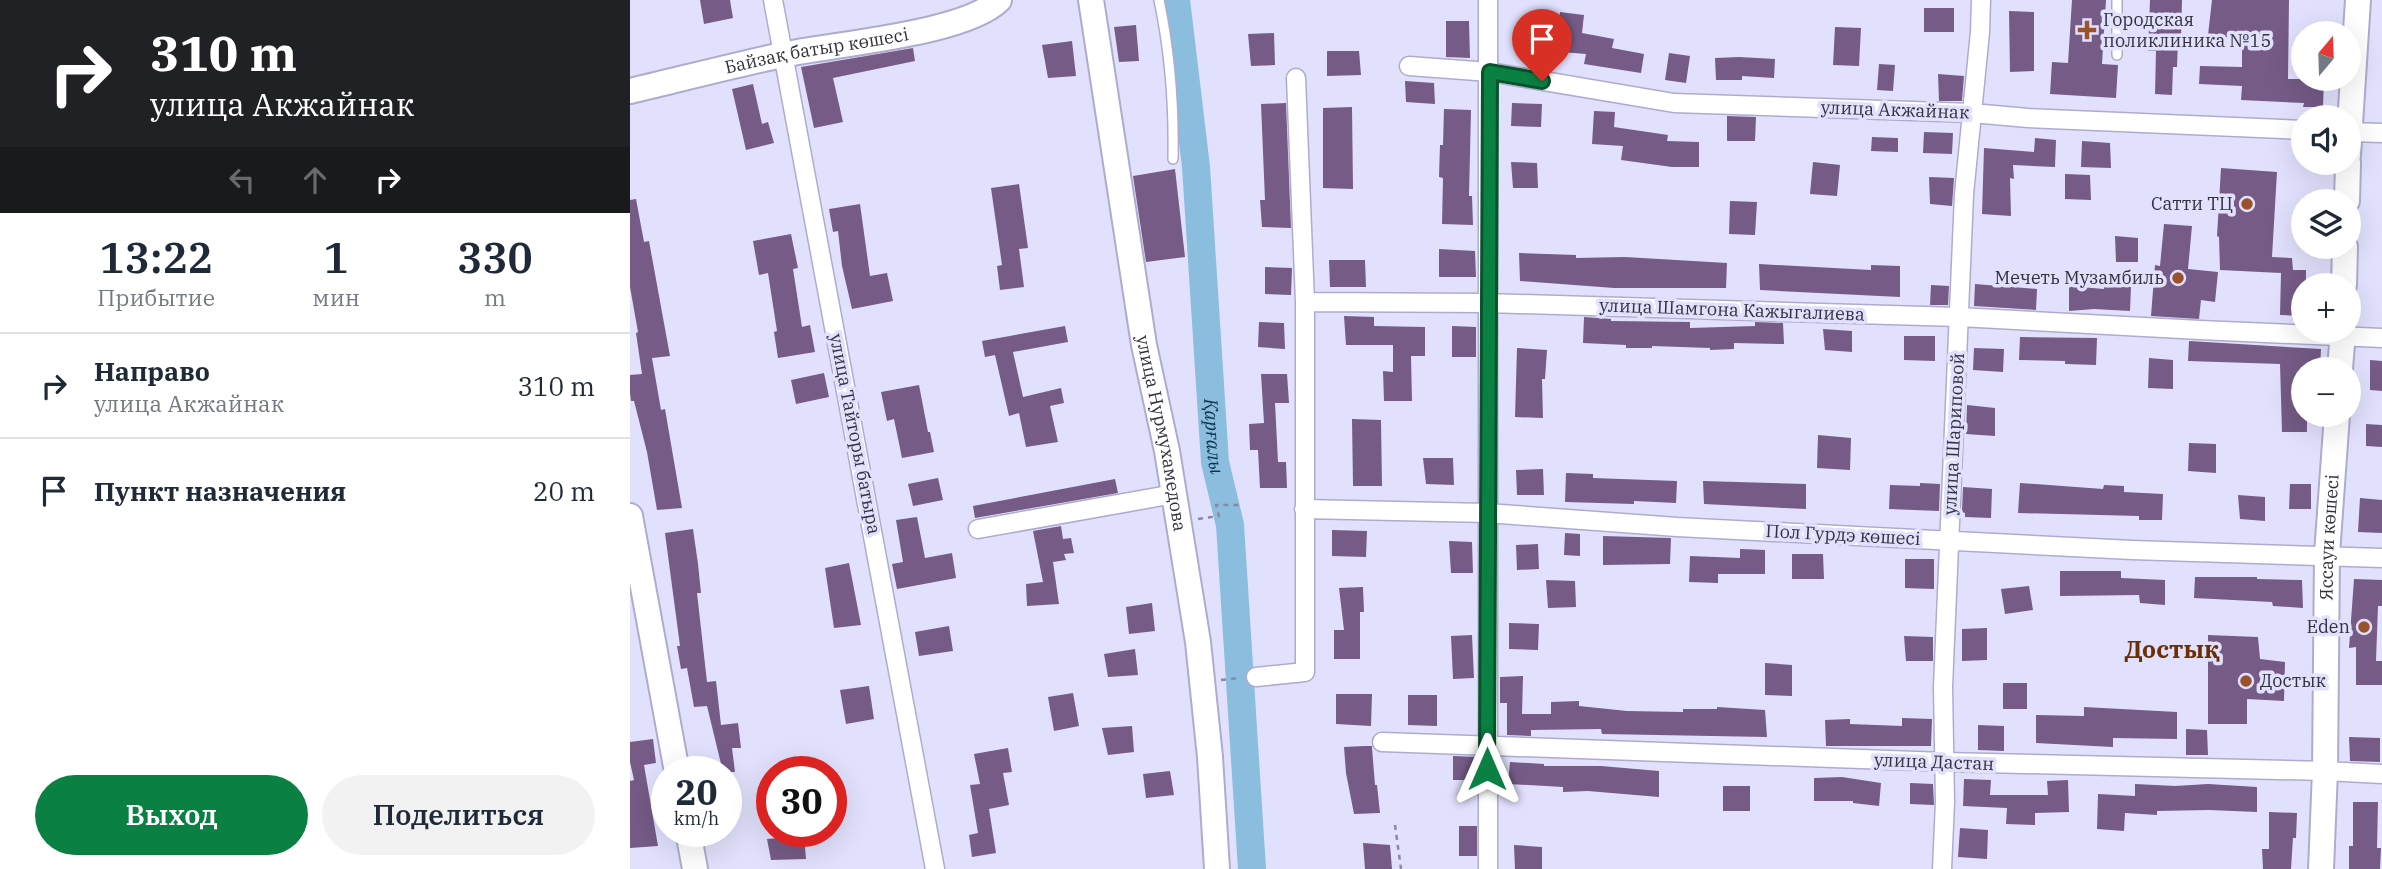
<!DOCTYPE html>
<html lang="ru">
<head>
<meta charset="utf-8">
<style>
  :root { --surface:#fff; --page:#f2f2f3; --text:#1f2937; --muted:#747a83; --line:#e0e1e3; --accent:#0b8043 }
  body { margin:0; font-family:"IBM Plex Serif",serif; background:var(--page); color:var(--text); height:100vh; display:flex; flex-direction:column; font-size:26px; white-space:nowrap }
  * { box-sizing:border-box; margin:0 }
  p { font-size:23px; color:var(--muted) }
  .icon { flex:none; width:38px; height:38px; fill:none; stroke:currentColor; stroke-width:2; stroke-linecap:round; stroke-linejoin:round }
  .map { position:relative; flex:1; overflow:hidden }
  .drawer { display:flex; flex-direction:column; background:var(--surface); width:630px }
  .drawer>* { flex:none }
  .guide { background:#202124; color:#fff; overflow:hidden }
  .needle { width:46px; rotate:19deg }
  .tools { position:absolute; left:1661px; top:21px; display:grid; gap:14px }
  .tools a { display:grid; place-items:center; width:70px; height:70px; border-radius:50%; background:var(--surface); box-shadow:0 7px 28px #0002; font-size:35px }
  .speed { position:absolute; left:21px; top:756px; display:flex; gap:14px; font-size:35px; font-weight:700; text-align:center }
  .speed>* { display:grid; place-content:center; width:91px; height:91px; border-radius:50%; background:var(--surface); box-shadow:0 7px 28px #0002; line-height:1 }
  .speed small { font-size:18px; font-weight:400 }
  .speed .limit { border:10px solid #d22; background:#fff; color:#111 }
  .pin { position:absolute; display:grid; place-items:center; width:60px; height:60px; color:#fff; margin:-72px -30px; border-radius:50% 50% 50% 0; rotate:-45deg; box-shadow:0 0 7px #0007 }
  .pin .icon { rotate:45deg }
  .me { position:absolute; width:77px; margin:-38px; rotate:0deg; stroke-linejoin:round; filter:drop-shadow(0 0 5px #0008) }
  .turn { display:flex; align-items:center; gap:24px; height:147px; padding:0 35px; font-size:32px }
  .turn .icon { width:91px; height:91px; stroke-width:2.5 }
  .turn b { display:block; font-size:49px; line-height:60px }
  .lanes { display:flex; align-items:center; height:66px; padding:0 35px; background:#0003; justify-content:center; gap:35px; direction:ltr }
  .lanes .off { opacity:.35 }
  .eta { display:flex; justify-content:space-evenly; align-items:center; height:119px; text-align:center }
  .eta b { font-size:42px; font-weight:600; line-height:49px }
  .primary-button { display:flex; gap:14px; margin-top:auto; padding:14px 35px }
  .primary-button a { flex:1; height:80px; border-radius:42px; background:var(--accent); color:#fff; font-size:28px; font-weight:600; line-height:80px; text-align:center }
  .primary-button a+a { background:var(--page); color:var(--text) }
  ul { padding:0; list-style:none }
  li { display:flex; align-items:center; gap:21px; height:105px; padding:0 35px; border-top:2px solid var(--line) }
  li div { flex:1 }
  li b { display:block; font-size:26px }
  li em { font-style:normal }
  main { display:flex; flex:1; min-height:0 }
  .map>svg:first-child { display:block }
  .lines { fill:none; stroke-linecap:round; stroke-linejoin:round }
  .river { stroke:#8bbddf; stroke-width:28 }
  .building { fill:#755b86 }
  .lane-casing { stroke:#aeacce; stroke-width:12 }
  .street-casing { stroke:#aeacce; stroke-width:21 }
  .secondary-casing { stroke:#aeacce; stroke-width:28 }
  .path { stroke:#8a899e; stroke-width:2.5; stroke-dasharray:5 5; stroke-linecap:butt }
  .lane { stroke:#fff; stroke-width:9 }
  .street { stroke:#fff; stroke-width:18 }
  .secondary { stroke:#fff; stroke-width:24 }
  .route-casing { stroke:#07532c; stroke-width:18 }
  .route { stroke:#0b8043; stroke-width:12 }
  .poi-dot { fill:#99522b; stroke:#e2e1fd; stroke-width:2.5 }
  .labels { text-anchor:middle; stroke-width:7; stroke-linejoin:round; paint-order:stroke }
  .poi-label { font-size:18px; fill:#32323f; stroke:#e2e1fd; text-anchor:end }
  .street-label { font-size:18px; fill:#32323f; stroke:#e2e1fd }
  .water-label { font-size:19px; font-style:italic; fill:#0c354d; stroke:#e2e1fd }
  .district-label { font-size:24px; font-weight:bold; fill:#6c2e04; stroke:#e2e1fd }
</style>
</head>
<body>
<main>
<section class="drawer">
<div class="guide">
<div class="turn"><svg class="icon" aria-label="right" viewBox="0 0 24 24"><path d="M7 20v-9h11M14 6l5 5-5 5"/></svg><div><b>310 m</b>улица Акжайнак</div></div>
<div class="lanes"><svg class="icon off" aria-label="left" viewBox="0 0 24 24"><path d="M17 20v-9H6M10 6l-5 5 5 5"/></svg><svg class="icon off" aria-label="ahead" viewBox="0 0 24 24"><path d="M12 20V5M6 11l6-6 6 6"/></svg><svg class="icon" aria-label="right" viewBox="0 0 24 24"><path d="M7 20v-9h11M14 6l5 5-5 5"/></svg></div>
</div>
<div class="eta">
<div><b>13:22</b><p>Прибытие</p></div>
<div><b>1</b><p>мин</p></div>
<div><b>330</b><p>m</p></div>
</div>
<ul>
<li><svg class="icon" aria-label="right" viewBox="0 0 24 24"><path d="M7 20v-9h11M14 6l5 5-5 5"/></svg><div><b>Направо</b><p>улица Акжайнак</p></div><em>310 m</em></li>
<li><svg class="icon" aria-label="arrive" viewBox="0 0 24 24"><path d="M6 21V4h12l-3 4 3 4H6"/></svg><div><b>Пункт назначения</b></div><em>20 m</em></li>
</ul>
<div class="primary-button"><a>Выход</a><a>Поделиться</a></div>
</section>
<div class="map">
<svg width="1752" height="869" viewBox="0 0 1752 869">
  <rect width="100%" height="100%" fill="#e2e1fd"/>
  <g class="lines">
    <!-- river -->
    <path class="river" id="s1" d="M546,0L566,167L585,462L600,525L622,869"/>
  </g>
  <!-- building -->
  <path class="building" d="M70,0H100L103,18L74,24Z
    M1442,0H1476L1472,64L1488,65L1486,98L1420,94L1422,62L1438,63Z
    M1520,0H1552L1551,41H1548L1547,67H1543L1542,95L1525,94L1526,51H1518Z
    M1582,0H1659L1658,79H1694L1693,107H1673L1674,103L1611,100L1612,86L1569,84L1570,66L1612,67V39L1578,35Z
    M1294,8H1324V32H1294Z
    M1379,11L1404,12V71L1380,72Z
    M930,12L954,15L952,33L984,39L982,48L1014,54L1011,73L954,64L956,54L919,51V56L901,53L904,30L928,33Z
    M816,21H839L840,58L816,57Z
    M506,25L509,61L489,62L484,27Z
    M1205,27L1231,28L1229,66L1203,65Z
    M644,33L645,65L621,66L618,34Z
    M442,41L446,76L418,78L412,45Z
    M283,48L285,61L203,78L213,122L184,128L171,67Z
    M697,51H729L731,75L697,76Z
    M1039,53L1060,56L1056,83L1035,80Z
    M1109,57L1145,59L1144,78L1112,76V80H1086L1085,58Z
    M1249,64L1265,65L1263,91L1247,90Z
    M1308,74L1334,76L1332,101H1309Z
    M775,81L804,83L805,104L776,102Z
    M123,84L132,124L138,122L144,143L116,150L102,89Z
    M656,103L661,228L632,227L630,200H635L631,104Z
    M882,103L912,104L911,127L881,126Z
    M722,107L723,189L693,188V108Z
    M814,109L841,110L839,196H842L843,225L812,224L813,178L809,177L810,145H813Z
    M964,111L985,112L984,127L1038,135L1037,141L1069,142V167H1042L991,160L993,146L962,144Z
    M1097,116L1126,117L1125,141H1097Z
    M1294,132L1323,133L1322,154L1293,153Z
    M1242,137L1268,138V152L1241,151Z
    M1405,138L1426,140L1425,167L1383,165L1384,179L1380,178L1381,216L1352,214L1354,148L1404,152Z
    M1452,141L1480,143L1481,168L1451,167Z
    M881,162L907,163L908,188H883Z
    M1183,162L1210,165L1207,196L1180,194Z
    M1591,168L1647,172L1642,257L1662,258L1663,270H1676V284H1672V316L1650,315L1651,273L1590,270L1589,237L1587,236Z
    M545,169L555,257L516,262L503,176Z
    M1435,174L1460,175L1461,200L1435,199Z
    M1299,177L1324,178L1322,206L1300,204Z
    M389,184L398,248L389,249L394,287L370,290L367,266L372,265L361,188Z
    M6,199L14,242L19,241L40,356L22,358L31,410L35,409L52,508L27,510L17,452L4,401H1L0,393V375L12,374L6,333L8,332L0,287V200Z
    M1100,201L1127,202L1125,235L1099,234Z
    M230,204L240,276L257,273L263,301L222,309L212,266L208,231L203,232L199,209Z
    M1534,224L1562,226L1558,269L1588,272L1585,302L1571,300L1569,319L1521,316L1525,265L1530,266Z
    M161,234L168,268L163,269L172,327L180,325L185,352L148,358L144,332L147,331L138,273L129,275L123,241Z
    M1485,236L1508,238V262H1486Z
    M809,249L845,251L846,277H809Z
    M889,253L946,255V258L995,257L1097,263L1096,288H984L890,281Z
    M699,260H735L736,287H700Z
    M1129,264L1241,270V265L1270,266V297L1130,290Z
    M635,267L662,268L661,295L635,294Z
    M1345,284L1407,289L1406,310L1344,306Z
    M1474,284L1501,286L1500,311L1464,309L1439,311V286L1474,289Z
    M1301,285L1319,286L1318,305H1300Z
    M714,316L744,317V326L795,327V356H781L782,401H754L753,371L763,372V345H716Z
    M954,317L981,319V321L1060,322V328L1125,326V322L1153,323L1154,344L1104,343V349L1080,350V348L1022,346V348H996V345L953,343Z
    M629,322L654,323L655,349L628,347Z
    M435,326L438,342L383,352L393,397L431,388L434,403L420,406L428,442L396,447L389,413L379,416L365,355L355,357L352,341Z
    M822,326L846,327V357H822Z
    M1193,329L1222,331V352L1195,350Z
    M1274,336H1305V361L1274,360Z
    M1390,337L1467,338L1466,365L1435,364V361L1389,360Z
    M1559,341L1691,349L1690,369H1673V415H1677V432H1652L1650,364L1558,361Z
    M887,348L917,350L915,379H912L913,418L885,417Z
    M1344,348L1374,349L1373,372L1343,370Z
    M1519,358L1543,360V389L1518,388Z
    M1740,360L1752,361V391L1740,390Z
    M194,373L199,397L166,404L161,380Z
    M631,374H657L659,403H645L648,462H656L657,488H630L628,450H620L619,424L634,423Z
    M289,385L298,432H300L304,452L272,458L264,419L257,421L251,392Z
    M1337,405L1365,408V436L1336,434Z
    M722,419L751,420L752,486H723Z
    M1736,424L1752,425V447L1736,446Z
    M1188,435L1221,438L1220,470L1187,468Z
    M1559,443L1586,444V473L1558,471Z
    M793,458H823L824,485L796,484Z
    M913,469L914,495H887L886,470Z
    M936,473L963,474V478L1047,481L1046,503L1004,501V504L935,502Z
    M308,478L313,500L283,506L278,484Z
    M485,479L488,493L345,518L343,506Z
    M1073,481L1176,484V509L1074,504Z
    M1290,483L1310,484L1309,511L1259,509L1260,485L1290,486Z
    M1390,483L1473,489L1474,485L1494,486V492L1533,494L1532,520H1509V516L1388,513Z
    M1660,484H1681V509H1659Z
    M1333,487L1362,489L1361,518L1335,517V513L1332,512Z
    M1608,495L1635,497V521L1610,519Z
    M1730,498L1752,500V533L1728,532Z
    M287,517L295,558L322,553L326,578L267,589L262,564L273,562L266,520Z
    M431,526L433,539L441,538L444,553L434,554L436,560L423,562L429,604L397,606L396,584L413,582L403,531Z
    M63,529L68,564L71,593H67L77,682L86,681L91,725L108,723L111,748H102L105,772H93L77,706L64,707L57,668L51,669L47,646H50L35,533Z
    M702,530L737,531L736,557L702,556Z
    M935,533L950,534V556L934,555Z
    M973,536L1041,538L1040,564L973,565Z
    M819,541L842,542L843,573H821Z
    M908,544L909,569L887,570L886,545Z
    M1110,549L1135,550V574H1088V583L1059,582L1060,556L1110,558Z
    M1162,554H1193L1194,579H1162Z
    M1275,559H1304V589L1275,588Z
    M219,563L231,625L204,628L195,568Z
    M1430,571H1491V578L1535,580V605L1510,603L1509,595L1430,596Z
    M1565,577H1627V579L1672,580L1673,608L1643,606L1642,602L1564,598Z
    M1724,579L1752,580V606H1748L1746,661H1752V685H1726V647L1719,648Z
    M916,580L945,581L946,607L918,608Z
    M1399,586L1403,610L1375,614L1371,589Z
    M733,587L734,612H730V659H704V630H714L709,588Z
    M522,603L525,631L499,634L496,607Z
    M879,623L909,624L908,650L879,649Z
    M319,626L323,651L289,656L285,632Z
    M1357,628V660L1332,661V629Z
    M842,635L844,678L823,679L821,636Z
    M1578,635L1628,637L1630,659L1655,662L1654,701L1617,699V724H1578Z
    M1274,636L1303,637V661H1276Z
    M505,649L508,675L478,677L474,654Z
    M1135,663L1162,665V696L1135,695Z
    M893,676L892,714H921V702L949,701V706L997,711L1053,712V709H1087V707L1135,710L1137,737L972,734L971,729L901,730V736L877,735V703H870V677Z
    M1373,683H1397V709H1373Z
    M239,686L244,719L216,724L210,690Z
    M443,693L449,726L424,731L418,697Z
    M706,694H742L741,726L706,724Z
    M778,695H807V726L778,725Z
    M1454,707L1547,712V739L1483,738V747L1406,743V715L1454,716Z
    M1272,718L1302,719L1301,746H1196L1195,720L1220,719V724L1272,726Z
    M1348,725L1374,726V751L1348,750Z
    M502,726L504,752L478,755L472,728Z
    M1556,729L1577,730L1578,755H1556Z
    M1719,737L1750,738V762L1720,761Z
    M23,739L26,763L14,765L28,846L0,848V781L4,780L0,762V742Z
    M734,746H742V748L745,785H747L750,813L724,814L716,773L714,747Z
    M378,748L382,772L373,773L379,805L359,809L366,853L342,857L339,835L348,833L340,785L350,784L344,754Z
    M823,756L847,757V780H823Z
    M880,762L914,764V766H971L1029,771V797L958,791L933,792V787L878,784Z
    M540,771L544,795L516,798L513,774Z
    M1212,777L1251,783L1249,806L1223,803V801H1184V778Z
    M1334,779L1361,780L1360,795H1418L1417,781L1438,780L1439,812L1405,813V825L1376,824L1377,808L1333,806Z
    M1280,783L1303,784L1304,805L1280,804Z
    M1505,784L1545,786L1578,784L1627,787V812L1579,810L1527,811V815L1495,813L1494,831L1467,829L1468,794L1505,796Z
    M1093,786H1120V811H1093Z
    M1723,802H1748L1747,848H1751L1750,869H1719V846H1723Z
    M1639,812L1667,813L1666,838H1663L1661,869H1633L1632,849H1639Z
    M829,826H847V856H829Z
    M1330,828L1358,830L1357,859L1328,857Z
    M174,836L176,859L141,860L137,839Z
    M733,843L760,845L762,869H735Z
    M884,845L912,847V869H885Z"/>
  <g class="lines">
    <defs>
      <path id="lane" d="M529,0C540,52 544,106 543,159
        M1487,55V0"/>
      <path id="street" d="M143,0L305,869
        M779,66L860,72L1044,103L1342,113L1398,118L1673,130
        M1718,132L1752,133
        M675,302L857,303L1329,317L1570,330L1752,338
        M674,509L857,513L1047,527L1502,550L1752,558
        M348,529L544,494
        M626,677L675,672V302L666,78
        M752,742L1314,762L1695,771L1752,774
        M858,869V0
        M1312,869L1315,802L1313,687L1334,194L1350,32L1351,0"/>
      <g id="secondary">
        <path id="s2" d="M461,0L514,345L537,451L568,642L580,757L587,869"/>
        <path id="s3" d="M0,91C51,79 101,66 152,55C203,44 335,34 369,0"/>
        <path d="M1718,155L1728,0"/>
        <path d="M1717,201L1718,163"/>
        <path d="M1714,285L1715,247"/>
        <path d="M1710,369L1713,331"/>
        <path d="M0,516L47,772"/>
        <path d="M58,831L65,869"/>
        <path id="s4" d="M1691,869L1695,771L1697,554L1707,415"/>
      </g>
    </defs>
    <!-- lane casing -->
    <use href="#lane" class="lane-casing"/>
    <!-- street casing -->
    <use href="#street" class="street-casing"/>
    <!-- secondary casing -->
    <use href="#secondary" class="secondary-casing"/>
    <!-- path -->
    <path class="path" d="M568,519L589,516L586,505H610
      M591,680L609,678
      M765,825L771,869"/>
    <!-- lane -->
    <use href="#lane" class="lane"/>
    <!-- street -->
    <use href="#street" class="street"/>
    <!-- secondary -->
    <use href="#secondary" class="secondary"/>
  </g>
  <g class="lines">
    <defs>
      <path id="route" d="M857,769L860,72L912,81"/>
    </defs>
    <!-- route casing -->
    <use href="#route" class="route-casing"/>
    <!-- route -->
    <use href="#route" class="route"/>
  </g>
  <!-- markers -->
  <g class="poi-dot">
    <path d="M1453.5 19.5h7v7h7v7h-7v7h-7v-7h-7v-7h7z"/>
    <circle cx="1617" cy="204" r="7"/>
    <circle cx="1548" cy="278" r="7"/>
    <circle cx="1734" cy="627" r="7"/>
    <circle cx="1616" cy="681" r="7"/>
  </g>
  <g class="labels">
    <!-- poi labels -->
    <g class="poi-label">
      <text x="1473" y="26" text-anchor="start">Городская<tspan x="1473" dy="21">поликлиника №15</tspan></text>
      <text x="1603" y="210">Сатти ТЦ</text>
      <text x="1534" y="284">Мечеть Музамбиль</text>
      <text x="1720" y="633">Eden</text>
      <text x="1630" y="687" text-anchor="start">Достык</text>
    </g>
    <!-- street labels -->
    <g class="street-label">
      <text dy="6" stroke="none"><textPath href="#s3" startOffset="191">Байзақ батыр көшесі</textPath></text>
      <text transform="translate(1265 110) rotate(2)" y="6">улица Акжайнак</text>
      <text transform="translate(1102 310) rotate(2)" y="6">улица Шамгона Кажыгалиева</text>
      <text transform="translate(225 434) rotate(79)" y="6">улица Тайторы батыра</text>
      <text dy="6" stroke="none"><textPath href="#s2" startOffset="439">улица Нурмухамедова</textPath></text>
      <text transform="translate(1324 434) rotate(-87)" y="6">улица Шариповой</text>
      <text transform="translate(1213 535) rotate(3)" y="6">Пол Гурдэ көшесі</text>
      <text dy="6" stroke="none"><textPath href="#s4" startOffset="332">Яссауи көшесі</textPath></text>
      <text transform="translate(1304 762) rotate(2)" y="6">улица Дастан</text>
    </g>
    <!-- water labels -->
    <g class="water-label">
      <text dy="7" stroke="none"><textPath href="#s1" startOffset="438">Қарғалы</textPath></text>
    </g>
    <!-- district labels -->
    <g class="district-label">
      <text x="1542" y="658">Достық</text>
    </g>
  </g>
</svg>
<div class="tools">
<a><svg class="needle" viewBox="-14 -14 28 28"><path d="M0-13l5 13h-10z" fill="#e53935"/><path d="M0 13l5-13h-10z" fill="#747a83"/></svg></a>
<a><svg class="icon" aria-label="sound" viewBox="0 0 24 24"><path d="M4 9h4l5-4v14l-5-4H4zM17 9q2 3 0 6"/></svg></a>
<a><svg class="icon" aria-label="layers" viewBox="0 0 24 24"><path d="M12 4l9 5-9 5-9-5zM3 14l9 5 9-5"/></svg></a>
<a>+</a>
<a>−</a>
</div>
<div class="speed"><div>20<small>km/h</small></div><div class="limit">30</div></div>
<div class="pin" style="left:912px;top:81px;background:#d93025"><svg class="icon" aria-label="arrive" viewBox="0 0 24 24"><path d="M6 21V4h12l-3 4 3 4H6"/></svg></div>
<svg class="me" style="left:857px;top:769px" viewBox="-20 -20 40 40"><path d="M0-17L14 15 0 8-14 15z" fill="#0b8043" stroke="#fff" stroke-width="4"/></svg>
</div>
</main>
</body>
</html>
